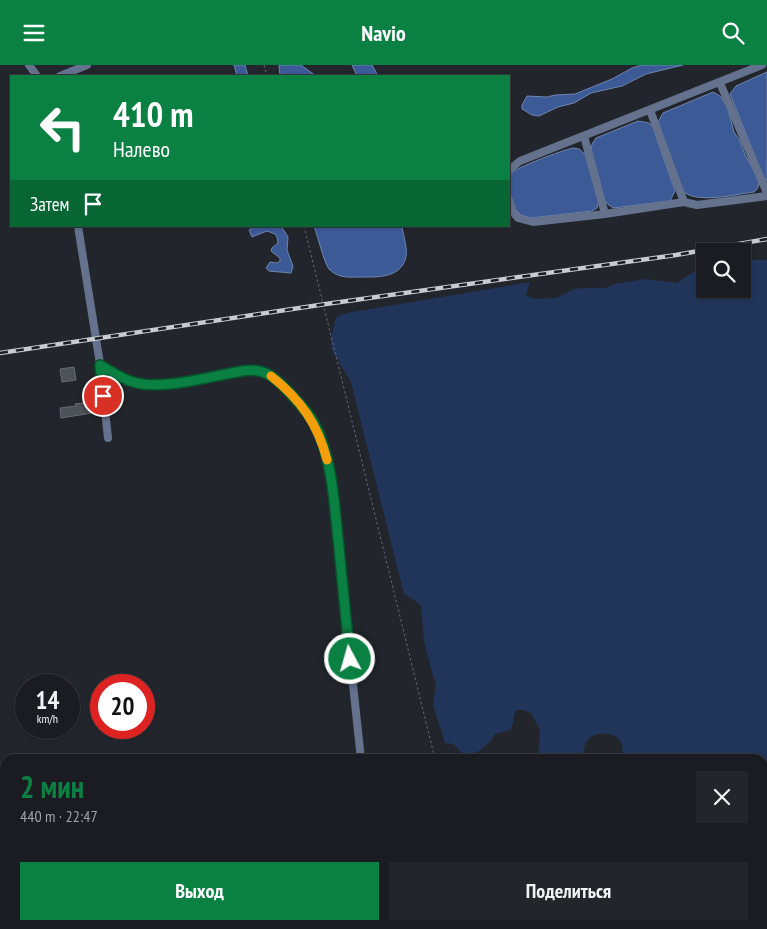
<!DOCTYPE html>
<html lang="ru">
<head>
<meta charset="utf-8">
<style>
  :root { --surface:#1a1c21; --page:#23252a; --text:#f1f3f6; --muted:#9fa1a5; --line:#383a3f; --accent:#0b8043 }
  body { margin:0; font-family:"PT Sans Narrow",sans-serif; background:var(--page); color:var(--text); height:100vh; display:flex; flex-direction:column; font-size:19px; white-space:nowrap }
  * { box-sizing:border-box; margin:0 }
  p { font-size:16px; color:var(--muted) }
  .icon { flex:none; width:28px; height:28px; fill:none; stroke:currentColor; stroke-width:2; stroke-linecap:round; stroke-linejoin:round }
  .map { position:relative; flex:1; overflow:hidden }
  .drawer { position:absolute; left:0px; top:689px; width:768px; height:176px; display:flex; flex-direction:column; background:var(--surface); border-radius:15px 15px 0 0; box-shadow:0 1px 4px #0004,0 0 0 1px var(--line) }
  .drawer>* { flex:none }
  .banner { position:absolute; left:10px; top:10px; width:500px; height:152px; border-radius:0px; box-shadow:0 1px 4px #0004,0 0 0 1px var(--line); background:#0b8043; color:#fff; overflow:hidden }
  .fabs { position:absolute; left:696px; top:178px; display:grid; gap:10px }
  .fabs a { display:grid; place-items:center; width:55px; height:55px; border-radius:0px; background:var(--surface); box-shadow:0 1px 4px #0004,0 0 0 1px var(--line); font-size:25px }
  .speed { position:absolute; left:15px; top:609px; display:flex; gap:10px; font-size:25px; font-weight:700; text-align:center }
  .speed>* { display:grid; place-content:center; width:65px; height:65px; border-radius:50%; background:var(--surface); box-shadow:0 1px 4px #0004,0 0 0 1px var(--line); line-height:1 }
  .speed small { font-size:12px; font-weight:400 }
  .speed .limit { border:8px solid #d22; background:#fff; color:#111 }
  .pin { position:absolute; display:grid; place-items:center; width:42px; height:42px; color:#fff; margin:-21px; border:2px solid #fff; border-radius:50%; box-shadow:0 1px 5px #0007 }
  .me { position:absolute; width:55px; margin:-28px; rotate:354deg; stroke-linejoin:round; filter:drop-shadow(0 0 4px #0008) }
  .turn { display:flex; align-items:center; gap:18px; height:105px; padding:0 20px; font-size:22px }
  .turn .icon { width:65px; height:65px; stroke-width:2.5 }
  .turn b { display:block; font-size:35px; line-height:42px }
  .then { display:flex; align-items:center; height:48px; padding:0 20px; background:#0003; gap:10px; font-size:19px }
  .round { display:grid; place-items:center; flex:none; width:52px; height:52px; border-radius:0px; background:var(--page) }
  .headline { display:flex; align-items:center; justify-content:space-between; height:85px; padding:0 20px }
  h1 { font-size:30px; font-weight:700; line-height:38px; color:var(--accent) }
  .primary-button { display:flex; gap:10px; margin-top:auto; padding:10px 20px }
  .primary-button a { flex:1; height:58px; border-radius:0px; background:var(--accent); color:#fff; font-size:20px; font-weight:700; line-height:58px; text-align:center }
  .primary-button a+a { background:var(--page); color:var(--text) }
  header { display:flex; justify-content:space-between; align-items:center; height:65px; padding:0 20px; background:var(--accent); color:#fff; font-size:22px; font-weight:700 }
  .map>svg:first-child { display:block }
  .green { fill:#21355b }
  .water { fill:#3c5a96; stroke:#7086b1 }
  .building { fill:#4d5158; stroke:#676b73 }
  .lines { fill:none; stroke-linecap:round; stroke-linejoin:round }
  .path { stroke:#66696f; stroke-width:1; stroke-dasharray:2.5 2.5; stroke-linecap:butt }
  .minor { stroke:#64728e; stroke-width:8 }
  .rail-casing { stroke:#c9cbd0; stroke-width:4.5 }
  .rail { stroke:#191c22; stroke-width:2.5; stroke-dasharray:8; stroke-linecap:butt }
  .route-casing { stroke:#07532c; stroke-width:12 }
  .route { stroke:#0b8043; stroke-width:9 }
  .slow { stroke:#f59e0b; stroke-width:9 }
</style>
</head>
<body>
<header><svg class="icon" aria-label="menu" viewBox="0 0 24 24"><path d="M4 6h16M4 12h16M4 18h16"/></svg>Navio<svg class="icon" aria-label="search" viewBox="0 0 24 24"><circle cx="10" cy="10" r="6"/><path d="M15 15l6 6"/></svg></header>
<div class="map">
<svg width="767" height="864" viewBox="0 0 767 864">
  <rect width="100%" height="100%" fill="#22262c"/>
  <!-- green -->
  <path class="green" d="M743,195H767V864H494L493,860H762V694H609L622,688C624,681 621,676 616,671C601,665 584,669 584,687L575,694H538L540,664L531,648L523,645H516C512,652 515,659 510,665L495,669L491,676L479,686L465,692C457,685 458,678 445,678L433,640L436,617L433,611L424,576L421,541L416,536L404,529L351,317L332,285L331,275L335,255L338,251L347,248L530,217L526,230L535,234L556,233L574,224L584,223H605L615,219L645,214L677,218L701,202L705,201V224H742Z
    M16,860H269V864H18Z
    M278,860H382L380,864H278Z"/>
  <!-- water -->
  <path class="water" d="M234,0H245L248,11H237Z
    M279,0H301L316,11H280Z
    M352,0H372L378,11H357Z
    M642,0H683L646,9L622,21L591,28L574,38L558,42L539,51L532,50L522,44V40L527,31L547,32L555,30L575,29L612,14L632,3Z
    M767,7V116L764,114L730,29L736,21Z
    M713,27L720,31L727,41L734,67L740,76L745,90L759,114L758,123L754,127C736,129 695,140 682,125L658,57L663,48Z
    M638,56L649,58L653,62L675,126L670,136L613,143L605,137L591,86L592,79L596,73Z
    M573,83L579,84L585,89L599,137L597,143L592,146L531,153L521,150L515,144L509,125L510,109C517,102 563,85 573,83Z
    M255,161H281L288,172L287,185L293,201L291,208L269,206L266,203L270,197L277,198L280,196V193L271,186L272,183L278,178L277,172L275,169L267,166L252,172L249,165Z
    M314,161H402C403,171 409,186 405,195C399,213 377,212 362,212C350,212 339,214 329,204C325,200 317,169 314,161Z"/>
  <!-- building -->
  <path class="building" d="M74,302L76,315L62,317L60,304Z
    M90,337L92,348L61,353L60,343L76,341L75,339Z"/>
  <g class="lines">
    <!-- path -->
    <path class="path" d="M264,0L267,11
      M304,161L435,694"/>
    <!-- minor -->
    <path class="minor" d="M29,0L37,11
      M60,11L87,0
      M720,18L767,128
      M650,45L684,137
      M584,71L605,149
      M509,105L520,96L762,0
      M509,135L513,147L518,153L533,157L605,149L684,137L697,140L767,131
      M78,161L100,299L129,316L142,319L171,318L243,306L257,305L268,308L279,317L308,348L315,360L325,387L332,424L361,694
      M100,299L108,373
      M479,860L480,864"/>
    <defs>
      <path id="rail" d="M0,288L326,239L676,190L767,174"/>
    </defs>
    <!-- rail casing -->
    <use href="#rail" class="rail-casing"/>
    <!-- rail -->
    <use href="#rail" class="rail"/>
  </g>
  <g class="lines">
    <defs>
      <path id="route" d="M103,331L100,300C109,305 119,312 130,316C158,327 212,311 242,306C263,302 275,312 288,326C297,336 308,346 314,358C332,392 334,436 338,473C342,514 346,554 350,594"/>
    </defs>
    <!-- route casing -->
    <use href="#route" class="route-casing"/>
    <!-- route -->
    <use href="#route" class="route"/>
    <!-- slow -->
    <path class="slow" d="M271,311C300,334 318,359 327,395"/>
  </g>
</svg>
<div class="fabs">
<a><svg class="icon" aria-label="search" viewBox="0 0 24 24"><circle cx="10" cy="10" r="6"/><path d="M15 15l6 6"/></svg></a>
</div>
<div class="speed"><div>14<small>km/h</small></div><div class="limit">20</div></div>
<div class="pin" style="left:103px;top:331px;background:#d93025"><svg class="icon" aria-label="arrive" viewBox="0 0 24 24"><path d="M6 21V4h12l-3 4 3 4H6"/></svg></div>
<svg class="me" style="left:350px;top:594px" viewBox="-20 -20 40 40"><circle r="17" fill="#0b8043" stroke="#fff" stroke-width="3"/><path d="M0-11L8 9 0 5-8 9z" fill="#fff"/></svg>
<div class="banner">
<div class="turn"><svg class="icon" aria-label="left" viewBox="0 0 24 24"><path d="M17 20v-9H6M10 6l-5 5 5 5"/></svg><div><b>410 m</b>Налево</div></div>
<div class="then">Затем<svg class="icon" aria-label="arrive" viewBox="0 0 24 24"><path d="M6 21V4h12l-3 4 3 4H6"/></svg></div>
</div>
<section class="drawer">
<div class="headline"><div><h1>2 мин</h1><p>440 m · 22:47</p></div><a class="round"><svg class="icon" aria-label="close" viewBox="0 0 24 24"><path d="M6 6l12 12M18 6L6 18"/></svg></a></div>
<div class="primary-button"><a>Выход</a><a>Поделиться</a></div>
</section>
</div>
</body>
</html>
